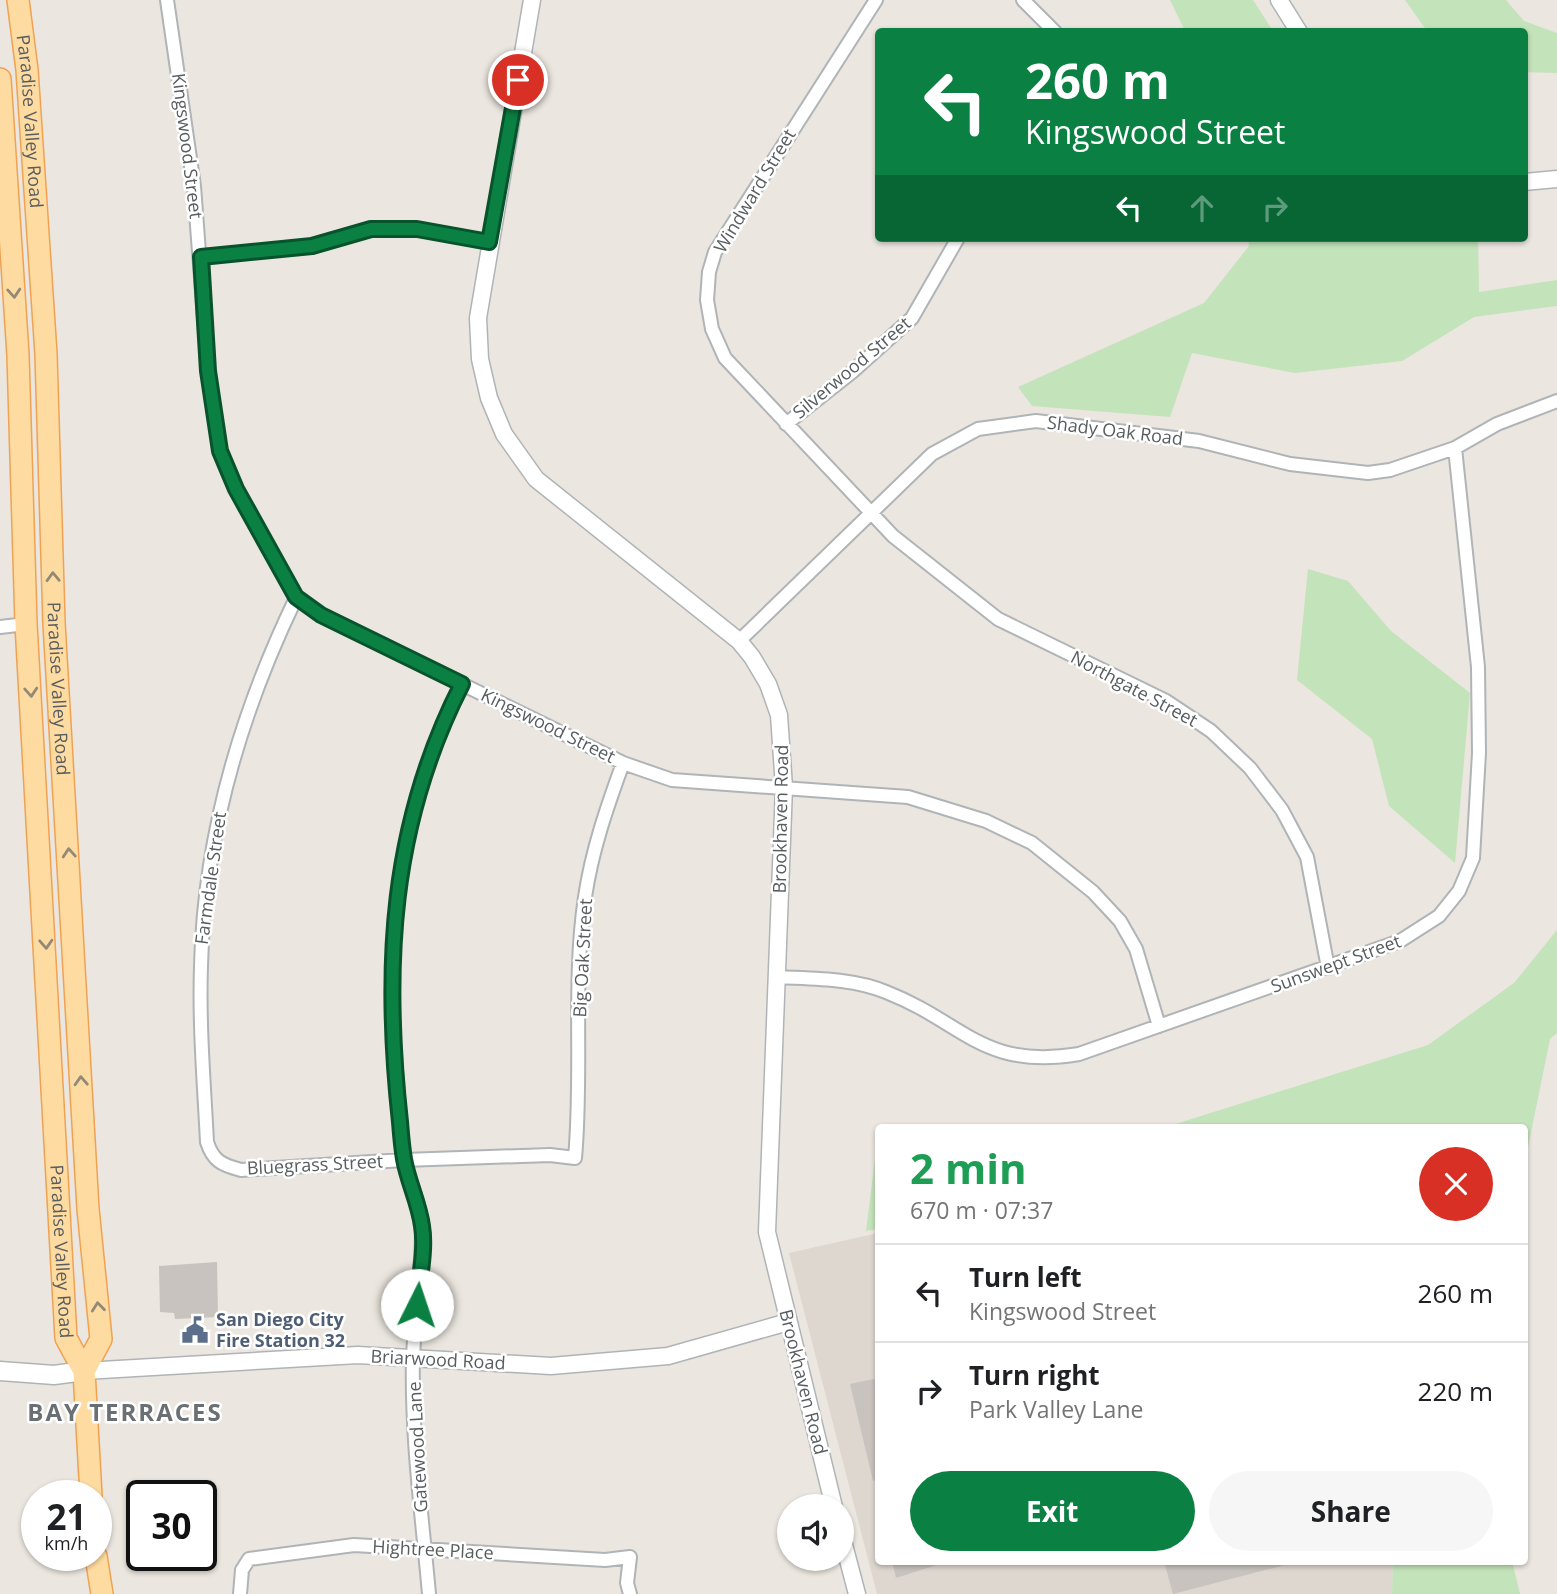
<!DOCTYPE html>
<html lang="en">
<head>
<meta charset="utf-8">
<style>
  :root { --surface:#fff; --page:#f6f6f6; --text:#202124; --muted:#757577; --line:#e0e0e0; --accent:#0b8043 }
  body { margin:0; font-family:"Open Sans",sans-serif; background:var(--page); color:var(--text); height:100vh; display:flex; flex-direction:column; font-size:26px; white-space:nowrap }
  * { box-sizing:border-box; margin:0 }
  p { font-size:23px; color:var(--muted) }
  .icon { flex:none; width:38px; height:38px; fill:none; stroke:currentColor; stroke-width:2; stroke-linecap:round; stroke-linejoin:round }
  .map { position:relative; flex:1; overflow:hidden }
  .side { position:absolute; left:875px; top:1124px; width:653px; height:441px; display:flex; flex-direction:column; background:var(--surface); border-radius:7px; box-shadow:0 2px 5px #0004 }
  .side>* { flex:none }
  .banner { position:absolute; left:875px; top:28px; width:653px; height:214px; border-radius:7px; box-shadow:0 2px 5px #0004; background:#0b8043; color:#fff; overflow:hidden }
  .tools { position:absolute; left:777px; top:1494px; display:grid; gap:14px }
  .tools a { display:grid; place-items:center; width:77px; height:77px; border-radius:50%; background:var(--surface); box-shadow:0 2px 5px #0004; font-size:35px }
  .speed { position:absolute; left:21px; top:1480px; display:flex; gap:14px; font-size:35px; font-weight:700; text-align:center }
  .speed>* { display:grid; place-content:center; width:91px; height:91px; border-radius:50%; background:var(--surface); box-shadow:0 2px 5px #0004; line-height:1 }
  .speed small { font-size:18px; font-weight:400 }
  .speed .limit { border:4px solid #111; border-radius:10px; background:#fff; color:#111 }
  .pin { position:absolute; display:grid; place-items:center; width:60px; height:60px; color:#fff; margin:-30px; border:4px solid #fff; border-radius:50%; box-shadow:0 2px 7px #0007 }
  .me { position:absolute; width:77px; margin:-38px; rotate:4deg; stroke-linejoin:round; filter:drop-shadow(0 0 5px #0008) }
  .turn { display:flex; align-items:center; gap:24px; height:147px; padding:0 35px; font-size:32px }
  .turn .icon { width:91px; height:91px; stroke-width:2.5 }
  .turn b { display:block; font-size:49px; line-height:60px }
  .lanes { display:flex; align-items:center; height:66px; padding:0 35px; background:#0003; justify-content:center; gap:35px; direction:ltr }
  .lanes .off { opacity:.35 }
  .round { display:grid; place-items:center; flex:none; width:74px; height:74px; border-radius:37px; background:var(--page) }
  .overview { display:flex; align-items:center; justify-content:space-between; height:119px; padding:0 35px }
  h1 { font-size:42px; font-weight:700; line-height:52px; color:#1e9e55 }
  .button { display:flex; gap:14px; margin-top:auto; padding:14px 35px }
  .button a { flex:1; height:80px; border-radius:42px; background:var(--accent); color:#fff; font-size:28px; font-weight:700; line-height:80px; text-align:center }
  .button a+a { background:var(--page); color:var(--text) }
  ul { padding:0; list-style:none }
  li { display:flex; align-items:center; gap:21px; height:98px; padding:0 35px; border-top:2px solid var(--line) }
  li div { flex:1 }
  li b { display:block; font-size:26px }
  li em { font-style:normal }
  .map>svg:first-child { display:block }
  .education { fill:#ddd7d0 }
  .green { fill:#c3e3ba }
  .building { fill:#c8c3be }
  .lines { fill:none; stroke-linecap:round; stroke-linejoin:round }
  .minor-casing { stroke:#b0b4b7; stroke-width:16 }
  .tertiary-casing { stroke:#b0b4b7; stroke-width:19 }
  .secondary-casing { stroke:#afb4b7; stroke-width:21 }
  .primary-casing { stroke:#f0a253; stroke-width:24 }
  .minor { stroke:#fff; stroke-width:12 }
  .tertiary { stroke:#fff; stroke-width:16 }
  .secondary { stroke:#fff; stroke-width:18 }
  .primary { stroke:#fedba0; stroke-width:21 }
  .oneway { stroke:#928976 }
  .route-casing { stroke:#07532c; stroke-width:18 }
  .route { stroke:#0b8043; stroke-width:12 }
  .labels { text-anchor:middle; stroke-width:5; stroke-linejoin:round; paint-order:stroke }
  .street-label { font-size:18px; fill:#585d60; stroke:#fff }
  .service-label { font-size:18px; font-weight:bold; fill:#4e5e75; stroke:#fff; text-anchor:start }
  .district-label { font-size:24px; font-weight:bold; letter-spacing:2px; fill:#696f72; stroke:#fff }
</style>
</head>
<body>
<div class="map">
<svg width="1557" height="1594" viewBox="0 0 1557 1594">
  <rect width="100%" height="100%" fill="#ebe6df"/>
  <!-- education -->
  <path class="education" d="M878,1233V1561H1393L1392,1594H877L789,1253Z"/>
  <!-- green -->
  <path class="green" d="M1170,0H1253L1273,31H1185Z
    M1405,0H1506L1524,21L1557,33V73L1524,72V32L1427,31Z
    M1248,238H1478L1479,292L1557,280V306L1474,317L1402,361L1295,373L1192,353L1170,417L1032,406L1018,387L1204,303L1249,246Z
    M1308,569L1348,581L1391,631L1470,693L1455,863L1389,806L1372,739L1297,680Z
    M1557,930V1033L1550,1039L1524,1167V1127H1166L1428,1045L1514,983Z
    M878,1135V1229L866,1231Z
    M1393,1561H1512L1520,1594H1392Z"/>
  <!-- building -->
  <path class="building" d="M217,1262L218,1317L175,1319L174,1313L160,1312L159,1266Z
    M878,1378V1480L873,1481L850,1384Z
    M892,1561H940V1564L896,1578Z
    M1164,1561H1284L1285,1565L1173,1594Z"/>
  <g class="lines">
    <defs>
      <path id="minor" d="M167,0L194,186L208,371L220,451L236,489L296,598L321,615L623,763L672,780L908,797L986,821L1032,843L1093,892L1120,921L1136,949L1159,1026
        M876,0L715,252L709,272L707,300L712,329L725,358L893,536L998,619L1166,701L1211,731L1250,768L1282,810L1307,857L1328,968
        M1023,0L1055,32
        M201,257L312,246L371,229H417L489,242
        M786,424L852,372L912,318L958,238
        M296,598C240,714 204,836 201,966C199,1025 204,1083 207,1142C213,1161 222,1165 241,1170L404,1160L550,1155L575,1158C583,1071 572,983 585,897C592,850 607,807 623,763
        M0,627L26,624
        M739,641L932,454L978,429L1036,421L1199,441L1290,464L1368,473L1390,470L1455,448L1497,424L1557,401
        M776,977C813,979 852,978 886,992C965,1023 982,1070 1079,1054L1400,941L1439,916L1459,891L1473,858L1479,753L1478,667L1455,448
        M240,1594L242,1570L249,1559L354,1545L605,1560L630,1557L627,1583L630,1594
        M429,1594C422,1515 411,1436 413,1357C415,1314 422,1272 422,1230C422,1209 410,1184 405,1164C402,1152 402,1139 401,1127C384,966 388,831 462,684"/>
      <path id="tertiary" d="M532,0L478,318L480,359L489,398L504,434L536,479L739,641L752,657L768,684L779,715L784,787L767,1232L834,1507
        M1279,0L1299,32
        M1524,182L1557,179
        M84,1371L358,1355L551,1366L668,1356L788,1322
        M842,1537L857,1594"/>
      <path id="secondary" d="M0,1371L54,1375L84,1371"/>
      <g id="primary">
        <path id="s1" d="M18,0L27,70L46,354L54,623L88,1209L101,1339L84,1371"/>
        <path id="s2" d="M0,79L18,355L26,624L66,1338L84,1371L91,1496"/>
        <path d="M96,1556L102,1594"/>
      </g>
    </defs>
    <!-- minor casing -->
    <use href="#minor" class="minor-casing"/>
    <!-- tertiary casing -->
    <use href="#tertiary" class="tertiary-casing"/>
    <!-- secondary casing -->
    <use href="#secondary" class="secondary-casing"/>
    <!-- primary casing -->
    <use href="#primary" class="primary-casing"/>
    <!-- minor -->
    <use href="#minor" class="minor"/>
    <!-- tertiary -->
    <use href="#tertiary" class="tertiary"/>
    <!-- secondary -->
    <use href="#secondary" class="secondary"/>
    <!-- primary -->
    <use href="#primary" class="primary"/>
  </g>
  <!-- one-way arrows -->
  <defs><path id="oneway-chevron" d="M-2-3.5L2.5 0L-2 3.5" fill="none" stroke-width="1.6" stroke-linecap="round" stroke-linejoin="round" transform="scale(1.75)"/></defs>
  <g class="oneway">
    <use href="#oneway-chevron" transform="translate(14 293) rotate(86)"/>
    <use href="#oneway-chevron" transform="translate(53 577) rotate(-92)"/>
    <use href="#oneway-chevron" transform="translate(31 692) rotate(86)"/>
    <use href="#oneway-chevron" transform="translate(69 853) rotate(-94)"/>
    <use href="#oneway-chevron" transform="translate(46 944) rotate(87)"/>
    <use href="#oneway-chevron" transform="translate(81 1081) rotate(-93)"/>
    <use href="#oneway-chevron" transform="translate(98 1307) rotate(-96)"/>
  </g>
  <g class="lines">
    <defs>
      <path id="route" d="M417,1305C419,1280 426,1250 422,1226C419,1203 408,1182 404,1159C402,1147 401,1135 400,1122C383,967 390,825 462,684L321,615L296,597L236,489L220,451L208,371L201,257L312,246L371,229H417L489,242L518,80"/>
    </defs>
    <!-- route casing -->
    <use href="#route" class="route-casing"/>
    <!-- route -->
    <use href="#route" class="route"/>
  </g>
  <!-- icons -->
  <defs>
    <symbol id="civic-bare" viewBox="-9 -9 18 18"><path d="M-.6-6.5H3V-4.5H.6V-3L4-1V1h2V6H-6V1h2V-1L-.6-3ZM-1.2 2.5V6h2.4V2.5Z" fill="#5c6f8a" stroke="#fff" stroke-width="2.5" paint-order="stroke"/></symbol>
  </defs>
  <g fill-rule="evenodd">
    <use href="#civic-bare" x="176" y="1311" width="38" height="38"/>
  </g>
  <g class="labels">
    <!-- street labels -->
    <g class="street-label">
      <text dy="6" stroke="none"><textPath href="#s1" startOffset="122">Paradise Valley Road</textPath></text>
      <text transform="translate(187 146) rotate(83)" y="6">Kingswood Street</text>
      <text transform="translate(755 191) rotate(-59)" y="6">Windward Street</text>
      <text transform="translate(852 368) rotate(-40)" y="6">Silverwood Street</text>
      <text transform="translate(1115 431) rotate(7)" y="6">Shady Oak Road</text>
      <text dy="6" stroke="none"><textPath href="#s1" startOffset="690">Paradise Valley Road</textPath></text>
      <text transform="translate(1134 689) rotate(28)" y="6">Northgate Street</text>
      <text transform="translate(548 726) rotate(26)" y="6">Kingswood Street</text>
      <text transform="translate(781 819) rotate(-89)" y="6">Brookhaven Road</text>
      <text transform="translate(211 878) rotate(-82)" y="6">Farmdale Street</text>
      <text transform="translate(583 958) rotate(-87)" y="6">Big Oak Street</text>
      <text transform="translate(1336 964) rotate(-20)" y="6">Sunswept Street</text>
      <text transform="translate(315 1165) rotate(-3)" y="6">Bluegrass Street</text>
      <text dy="6" stroke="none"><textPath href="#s2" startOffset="1174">Paradise Valley Road</textPath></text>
      <text transform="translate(438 1360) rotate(3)" y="6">Briarwood Road</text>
      <text transform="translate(803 1382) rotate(76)" y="6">Brookhaven Road</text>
      <text transform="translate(418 1447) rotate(-93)" y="6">Gatewood Lane</text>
      <text transform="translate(433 1550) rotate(3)" y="6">Hightree Place</text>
    </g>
    <!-- service labels -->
    <g class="service-label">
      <text x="216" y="1326">San Diego City<tspan x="216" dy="21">Fire Station 32</tspan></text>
    </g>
    <!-- district labels -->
    <g class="district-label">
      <text x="125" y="1421">BAY TERRACES</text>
    </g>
  </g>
</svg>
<div class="tools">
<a><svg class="icon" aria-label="sound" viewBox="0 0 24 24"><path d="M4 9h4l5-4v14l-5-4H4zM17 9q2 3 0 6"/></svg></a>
</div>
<div class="speed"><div>21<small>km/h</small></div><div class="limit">30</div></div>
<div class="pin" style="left:518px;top:80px;background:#d93025"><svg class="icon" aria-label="arrive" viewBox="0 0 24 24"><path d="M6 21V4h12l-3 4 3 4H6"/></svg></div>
<svg class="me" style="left:417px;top:1305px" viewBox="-20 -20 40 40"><circle r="19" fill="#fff"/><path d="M0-13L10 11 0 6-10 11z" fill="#0b8043"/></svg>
<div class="banner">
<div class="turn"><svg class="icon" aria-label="left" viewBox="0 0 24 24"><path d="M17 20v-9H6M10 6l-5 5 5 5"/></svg><div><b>260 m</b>Kingswood Street</div></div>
<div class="lanes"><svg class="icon" aria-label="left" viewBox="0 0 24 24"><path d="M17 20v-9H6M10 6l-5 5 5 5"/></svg><svg class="icon off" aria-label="ahead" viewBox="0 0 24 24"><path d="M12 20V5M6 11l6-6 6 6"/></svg><svg class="icon off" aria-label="right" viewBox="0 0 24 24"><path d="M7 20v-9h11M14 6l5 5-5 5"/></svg></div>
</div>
<section class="side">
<div class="overview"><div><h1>2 min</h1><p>670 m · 07:37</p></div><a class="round" style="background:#d93025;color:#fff"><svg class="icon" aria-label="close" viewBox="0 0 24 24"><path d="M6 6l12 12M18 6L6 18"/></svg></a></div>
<ul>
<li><svg class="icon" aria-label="left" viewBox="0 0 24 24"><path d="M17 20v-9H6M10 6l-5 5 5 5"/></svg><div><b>Turn left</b><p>Kingswood Street</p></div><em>260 m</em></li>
<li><svg class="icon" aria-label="right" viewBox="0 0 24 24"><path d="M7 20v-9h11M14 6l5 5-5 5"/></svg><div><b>Turn right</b><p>Park Valley Lane</p></div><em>220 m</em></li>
</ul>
<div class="button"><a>Exit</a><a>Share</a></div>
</section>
</div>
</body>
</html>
